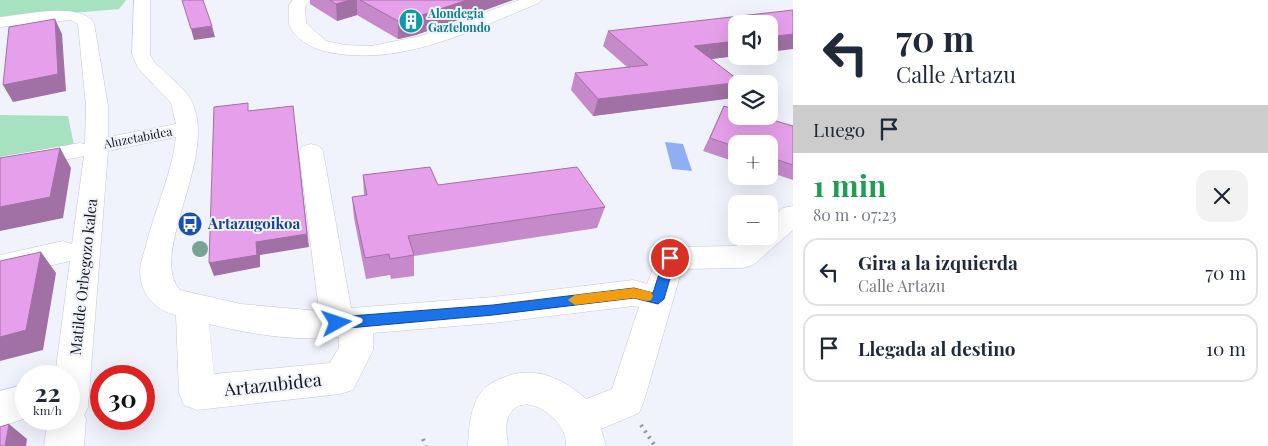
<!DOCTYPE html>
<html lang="es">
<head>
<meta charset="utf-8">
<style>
  :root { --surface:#fff; --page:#f2f2f3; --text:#1f2937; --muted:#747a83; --line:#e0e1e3 }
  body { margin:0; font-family:"Playfair Display",serif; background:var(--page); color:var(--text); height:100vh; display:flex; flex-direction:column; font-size:19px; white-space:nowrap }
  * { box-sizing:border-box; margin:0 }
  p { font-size:16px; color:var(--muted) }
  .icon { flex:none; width:28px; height:28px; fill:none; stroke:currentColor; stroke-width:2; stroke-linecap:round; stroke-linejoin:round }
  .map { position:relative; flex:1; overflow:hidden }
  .details { display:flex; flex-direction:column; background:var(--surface); width:475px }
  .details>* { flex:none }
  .top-card { background:#fff; color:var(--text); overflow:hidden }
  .tools { position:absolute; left:728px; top:15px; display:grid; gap:10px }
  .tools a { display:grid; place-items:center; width:50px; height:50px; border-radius:10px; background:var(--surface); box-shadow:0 5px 20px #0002; font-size:25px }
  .speed { position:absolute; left:15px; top:365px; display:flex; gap:10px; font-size:25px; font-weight:700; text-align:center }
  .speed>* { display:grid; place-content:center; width:65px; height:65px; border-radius:50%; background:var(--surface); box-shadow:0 5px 20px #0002; line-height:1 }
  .speed small { font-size:12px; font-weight:400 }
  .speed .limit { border:8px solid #d22; background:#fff; color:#111 }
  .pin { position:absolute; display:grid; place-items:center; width:42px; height:42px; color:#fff; margin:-21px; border:2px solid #fff; border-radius:50%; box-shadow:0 1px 5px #0007 }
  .me { position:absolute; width:55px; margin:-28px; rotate:85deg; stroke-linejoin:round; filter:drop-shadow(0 0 4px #0008) }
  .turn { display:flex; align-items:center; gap:18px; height:105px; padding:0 20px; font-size:22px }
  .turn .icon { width:65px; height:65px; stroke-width:2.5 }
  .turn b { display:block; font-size:35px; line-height:42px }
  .then { display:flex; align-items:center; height:48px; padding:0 20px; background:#0003; gap:10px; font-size:19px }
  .round { display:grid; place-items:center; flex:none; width:52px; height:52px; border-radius:15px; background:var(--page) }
  .summary { display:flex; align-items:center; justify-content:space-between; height:85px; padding:0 20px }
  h1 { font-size:30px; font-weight:700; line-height:38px; color:#1e9e55 }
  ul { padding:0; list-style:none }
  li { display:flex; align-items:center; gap:15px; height:68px; margin:0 10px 8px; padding:0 10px; border:2px solid var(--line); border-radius:15px }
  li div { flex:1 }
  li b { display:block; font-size:19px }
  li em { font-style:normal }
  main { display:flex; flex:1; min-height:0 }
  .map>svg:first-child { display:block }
  .green { fill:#a6e2bf }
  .water { fill:#90aff2 }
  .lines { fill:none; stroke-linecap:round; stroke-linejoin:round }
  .minor-casing { stroke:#c6c8d1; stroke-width:1 }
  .path { stroke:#94959c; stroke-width:4; stroke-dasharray:2 5; stroke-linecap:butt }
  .minor { fill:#fff; fill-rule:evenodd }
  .tree { fill:#77a495 }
  .wall { fill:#c68aca }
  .shaded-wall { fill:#a170a4 }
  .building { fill:#e6a0eb; stroke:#a170a4 }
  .route { fill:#1a73e8; stroke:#114b97 }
  .slow { fill:#f59e0b }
  .labels { text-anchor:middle; stroke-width:4; stroke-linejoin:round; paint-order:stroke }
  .far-culture-label { font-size:12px; font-weight:bold; fill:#0d838f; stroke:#f0f2fc; text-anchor:start }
  .far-street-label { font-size:12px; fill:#16171a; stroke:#f0f2fc }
  .transit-label { font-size:15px; font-weight:bold; fill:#164399; stroke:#f0f2fc; text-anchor:start }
  .street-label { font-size:15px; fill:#16171a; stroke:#f0f2fc }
  .near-street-label { font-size:18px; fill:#16171a; stroke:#f0f2fc }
</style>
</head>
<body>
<main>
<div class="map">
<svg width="793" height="446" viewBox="0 0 793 446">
  <rect width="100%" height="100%" fill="#f0f2fc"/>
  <!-- green -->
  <path class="green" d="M0,0H126L119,9L0,19Z
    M0,115L68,116L74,145L0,159Z"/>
  <!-- water -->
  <path class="water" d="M665,142L683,144L692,171L672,169Z"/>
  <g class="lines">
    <defs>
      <path id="minor" d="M134,0H150V54L154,62C165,73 183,86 191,100C220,155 147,254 180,290L241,304L319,311L299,151L303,146L311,144L319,146L323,151L351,308L493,297L633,280L647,284L660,250L670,247L736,246L748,236H769V220L783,208L793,206V230L753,265L743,268L682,269L644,401L639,413L601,429L606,446H566C569,419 520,385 508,418C505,426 507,438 508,446H468C469,428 470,406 482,391C488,384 497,380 505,377C535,365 564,379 586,399L612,389L639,307L633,306L493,323L373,333V350L353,390L340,394L197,410L184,405L179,393L176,315C155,310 141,295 140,272C140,263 144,253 146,245C155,209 172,174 176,137L108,151L88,407L84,415L86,419L84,446H44L48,419H69V376H55L70,261L0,277V255L63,241L72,244L84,156L0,173V157L80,143L85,144L86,106L78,24L71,20L0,27V17C24,15 79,1 94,23L108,106V137L176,124L171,103L138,68L132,54ZM209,324C250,334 297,342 339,337V347L330,363L214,374Z
        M293,0H311L305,6L306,23L326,41L345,45L371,46L421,36L519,0H541L539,3C472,30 398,69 324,51C311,48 294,38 289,24C288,19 289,11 289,5Z
        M26,384V418L0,427V391Z"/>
    </defs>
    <!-- minor casing -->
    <use href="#minor" class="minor-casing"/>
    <!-- path -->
    <path class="path" d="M641,425L655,446
      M423,439L426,446"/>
    <!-- minor -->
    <use href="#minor" class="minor"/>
  </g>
  <!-- trees -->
  <circle class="tree" cx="200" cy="249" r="8"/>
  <!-- wall -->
  <path class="wall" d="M310,0H513L416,35L398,39L357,15L337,21L310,4Z
    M736,24V56L711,59L733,98L593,116L571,90L575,73L627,67L603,46L608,31Z
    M724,106L793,126V180L769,172V144H736V162L703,151Z
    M363,175L438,185L605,207L597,228L414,256V276L391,279L390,275L366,279L354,218L352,197L364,196Z"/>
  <!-- shaded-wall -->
  <path class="shaded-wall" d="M350,0H357V15L337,21L336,4Z
    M467,0H513L416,35L398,39V21Z
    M55,19L62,34L66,91L13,102L3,85Z
    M212,26L215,37L194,40L191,29Z
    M793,34V49L769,52V37Z
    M736,41V56L687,62L694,46Z
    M741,82L740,84H736V92L733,98L593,116L598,99Z
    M293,106L309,247L260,255V267L214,276L209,263L256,242Z
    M60,148L71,168L63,218L0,231V207Z
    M41,252L56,273L43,350L0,361V337Z
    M9,424L27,439L26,446H5Z"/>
  <!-- building -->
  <path class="building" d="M182,0H203L212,26L191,29Z
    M330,0H350L336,4Z
    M360,0H467L416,17L398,21Z
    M793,10V34L769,37V24H736V41L694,46L741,82L598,99L575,73L648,65L608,31Z
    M55,19L58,74L3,85L9,27Z
    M248,103V111L293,106L307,234L256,242L257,255L209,263L214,107Z
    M724,106L736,110V116H759L793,126V165L769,157V144H736V147L710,138Z
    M60,148L50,197L0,207V158Z
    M430,167L438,185L577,167L605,207L408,236L414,255L390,259L389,254L365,258L352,197L367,195L363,175Z
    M41,252L26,330L0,337V261Z
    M9,424L5,446H0V427Z"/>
  <!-- route -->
  <path class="route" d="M670,254L676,258L664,299L658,304L634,298L493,315L337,329L332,327L330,323L332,319L337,317L493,305L634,288L653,293L664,258Z"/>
  <!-- slow -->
  <path class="slow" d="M634,288L651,292L653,296L651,300L647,301L634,298L575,305L568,300L575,295Z"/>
  <!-- icons -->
  <defs>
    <symbol id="building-disc" viewBox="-11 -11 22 22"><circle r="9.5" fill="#0f9aa8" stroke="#f0f2fc"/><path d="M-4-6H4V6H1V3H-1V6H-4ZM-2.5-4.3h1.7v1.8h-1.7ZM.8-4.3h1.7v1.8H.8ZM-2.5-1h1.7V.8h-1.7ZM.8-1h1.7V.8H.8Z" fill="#fff"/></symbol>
    <symbol id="bus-disc" viewBox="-11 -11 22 22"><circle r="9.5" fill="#1a4fb4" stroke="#f0f2fc"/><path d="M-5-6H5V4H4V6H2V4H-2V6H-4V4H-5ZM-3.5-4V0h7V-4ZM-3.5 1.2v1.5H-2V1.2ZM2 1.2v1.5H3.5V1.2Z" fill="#fff"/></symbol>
  </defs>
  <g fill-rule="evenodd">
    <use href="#building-disc" x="397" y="7" width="28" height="28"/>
    <use href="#bus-disc" x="176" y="210" width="28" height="28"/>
  </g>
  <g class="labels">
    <!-- far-culture labels -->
    <g class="far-culture-label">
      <text x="428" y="18">Alondegia<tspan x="428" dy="14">Gaztelondo</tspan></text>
    </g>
    <!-- far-street labels -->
    <g class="far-street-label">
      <text transform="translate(138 138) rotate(-11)" y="4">Aluzetabidea</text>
    </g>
    <!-- transit labels -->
    <g class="transit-label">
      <text x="208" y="229">Artazugoikoa</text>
    </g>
    <!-- street labels -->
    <g class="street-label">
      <text transform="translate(84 277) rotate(-84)" y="5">Matilde Orbegozo kalea</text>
    </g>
    <!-- near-street labels -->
    <g class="near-street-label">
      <text transform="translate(273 385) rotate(-6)" y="6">Artazubidea</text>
    </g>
  </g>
</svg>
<div class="tools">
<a><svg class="icon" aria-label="sound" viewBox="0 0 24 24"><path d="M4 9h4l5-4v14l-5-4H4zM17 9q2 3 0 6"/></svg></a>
<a><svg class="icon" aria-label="layers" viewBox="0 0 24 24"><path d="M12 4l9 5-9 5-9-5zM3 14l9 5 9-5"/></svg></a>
<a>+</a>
<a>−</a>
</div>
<div class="speed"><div>22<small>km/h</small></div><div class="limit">30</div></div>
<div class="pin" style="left:670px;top:258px;background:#d93025"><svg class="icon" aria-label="arrive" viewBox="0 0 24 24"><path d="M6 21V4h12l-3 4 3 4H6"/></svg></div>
<svg class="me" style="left:337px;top:323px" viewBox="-20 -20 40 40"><path d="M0-17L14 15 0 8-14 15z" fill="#1a73e8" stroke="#fff" stroke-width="4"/></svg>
</div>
<section class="details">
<div class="top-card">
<div class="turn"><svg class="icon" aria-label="left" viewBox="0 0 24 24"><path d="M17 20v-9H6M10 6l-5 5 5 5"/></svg><div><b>70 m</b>Calle Artazu</div></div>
<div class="then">Luego<svg class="icon" aria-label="arrive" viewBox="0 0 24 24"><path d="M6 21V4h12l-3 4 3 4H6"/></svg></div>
</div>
<div class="summary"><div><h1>1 min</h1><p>80 m · 07:23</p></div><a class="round"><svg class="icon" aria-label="close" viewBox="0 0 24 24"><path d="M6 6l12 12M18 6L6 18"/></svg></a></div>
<ul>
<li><svg class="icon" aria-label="left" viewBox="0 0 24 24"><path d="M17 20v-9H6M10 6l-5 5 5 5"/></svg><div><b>Gira a la izquierda</b><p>Calle Artazu</p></div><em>70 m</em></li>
<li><svg class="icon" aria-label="arrive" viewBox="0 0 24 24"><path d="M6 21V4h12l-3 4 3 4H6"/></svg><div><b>Llegada al destino</b></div><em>10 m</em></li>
</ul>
</section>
</main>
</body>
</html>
